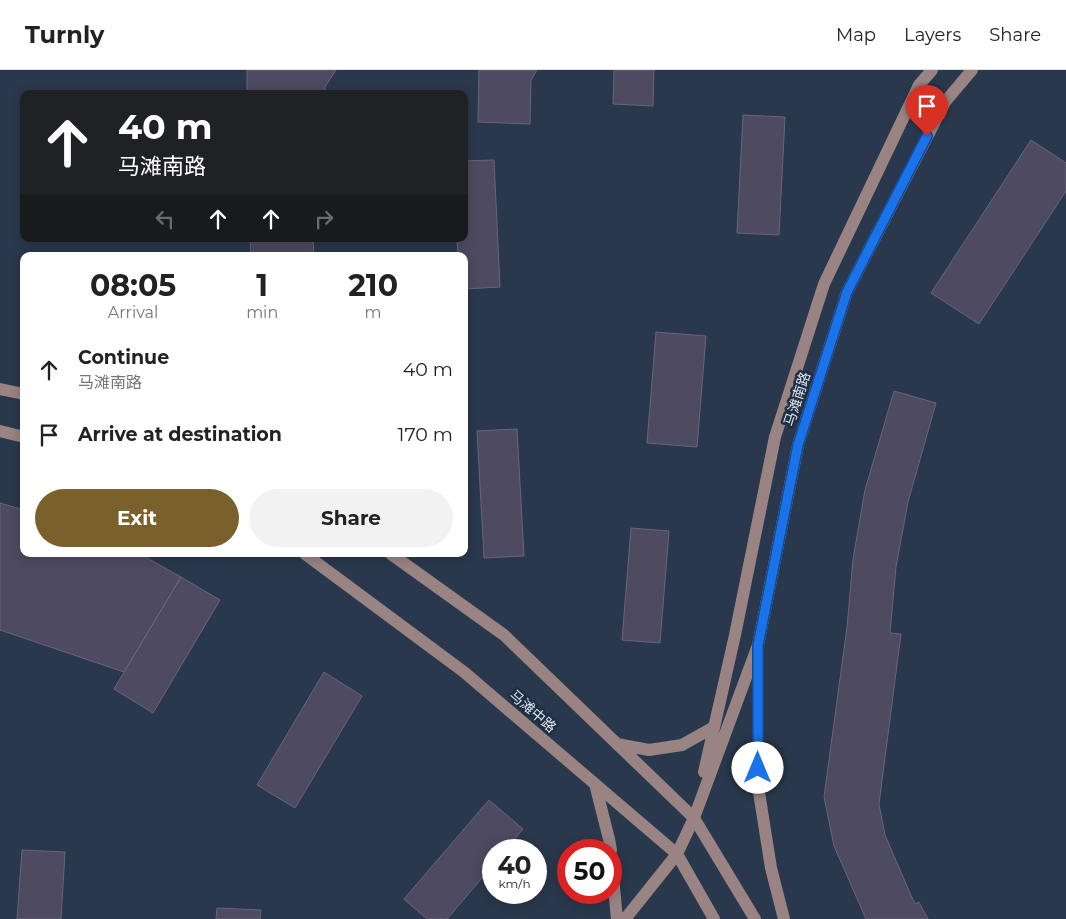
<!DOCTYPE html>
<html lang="en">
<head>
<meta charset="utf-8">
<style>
  :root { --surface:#fff; --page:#f2f2f2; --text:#222; --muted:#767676; --line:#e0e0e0; --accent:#7a612b }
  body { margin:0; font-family:Montserrat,"Noto Sans SC",sans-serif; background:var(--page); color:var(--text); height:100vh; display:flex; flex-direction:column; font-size:19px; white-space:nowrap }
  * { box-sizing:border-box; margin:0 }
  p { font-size:16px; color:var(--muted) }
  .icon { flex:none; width:28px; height:28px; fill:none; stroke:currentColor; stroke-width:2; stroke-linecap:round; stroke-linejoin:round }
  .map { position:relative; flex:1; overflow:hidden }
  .panel { position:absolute; left:20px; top:182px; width:448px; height:305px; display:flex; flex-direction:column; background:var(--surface); border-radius:10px; box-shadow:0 2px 12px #0003 }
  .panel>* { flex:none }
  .top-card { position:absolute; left:20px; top:20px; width:448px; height:152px; border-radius:10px; box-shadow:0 2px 12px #0003; background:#202124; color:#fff; overflow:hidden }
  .speed { position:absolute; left:482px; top:769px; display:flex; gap:10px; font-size:25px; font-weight:700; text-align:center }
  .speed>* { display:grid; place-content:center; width:65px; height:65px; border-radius:50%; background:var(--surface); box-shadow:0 2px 12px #0003; line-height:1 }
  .speed small { font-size:12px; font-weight:400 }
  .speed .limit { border:8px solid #d22; background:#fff; color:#111 }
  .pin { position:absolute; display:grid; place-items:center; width:42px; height:42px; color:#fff; margin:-51px -21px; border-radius:50% 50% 50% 0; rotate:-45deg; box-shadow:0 0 5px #0007 }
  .pin .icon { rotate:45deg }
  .me { position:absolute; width:55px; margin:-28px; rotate:0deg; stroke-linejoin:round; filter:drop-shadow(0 0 4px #0008) }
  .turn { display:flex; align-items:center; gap:18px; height:105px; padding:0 15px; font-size:22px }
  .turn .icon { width:65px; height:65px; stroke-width:2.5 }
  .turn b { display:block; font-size:35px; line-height:42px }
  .lanes { display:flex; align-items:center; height:48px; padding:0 15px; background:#0003; justify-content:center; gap:25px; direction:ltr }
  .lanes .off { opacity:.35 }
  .eta { display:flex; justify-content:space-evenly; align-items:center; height:85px; text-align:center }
  .eta b { font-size:30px; font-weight:700; line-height:35px }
  .cta { display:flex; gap:10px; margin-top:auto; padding:10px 15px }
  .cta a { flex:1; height:58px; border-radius:30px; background:var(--accent); color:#fff; font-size:20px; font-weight:700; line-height:58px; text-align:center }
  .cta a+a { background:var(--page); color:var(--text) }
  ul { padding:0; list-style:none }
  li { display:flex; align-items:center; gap:15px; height:65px; padding:0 15px }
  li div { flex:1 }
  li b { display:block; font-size:19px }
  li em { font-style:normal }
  header { display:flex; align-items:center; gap:30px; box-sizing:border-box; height:70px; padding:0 25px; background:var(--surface); border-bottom:1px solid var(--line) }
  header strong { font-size:24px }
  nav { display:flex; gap:28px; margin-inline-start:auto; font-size:18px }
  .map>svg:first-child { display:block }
  .building { fill:#4d4a61; stroke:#68647e }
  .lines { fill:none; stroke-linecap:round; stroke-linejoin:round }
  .secondary { stroke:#998383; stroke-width:12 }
  .route-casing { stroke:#114b97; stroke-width:12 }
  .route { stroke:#1a73e8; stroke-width:9 }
  .labels { text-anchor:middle; stroke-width:5; stroke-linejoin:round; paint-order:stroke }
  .street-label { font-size:14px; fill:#dce5f2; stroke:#202e41 }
</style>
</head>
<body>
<header>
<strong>Turnly</strong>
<nav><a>Map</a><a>Layers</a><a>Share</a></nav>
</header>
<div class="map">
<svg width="1066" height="849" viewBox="0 0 1066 849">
  <rect width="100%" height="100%" fill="#29384c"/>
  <!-- building -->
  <path class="building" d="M247,0H336L325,17V24H247Z
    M479,0H537L531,10L530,54L478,52Z
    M614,0H654L653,36L613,34Z
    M743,45L785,47L779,165L737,163Z
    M1031,70L1066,93V121L979,254L931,223Z
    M494,90L500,217L464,219V186H458L457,169H464V91Z
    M250,169H313L314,186H251Z
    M656,262L706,266L697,377L647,373Z
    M894,321L936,333L908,432L896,497L890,563L901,564L879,734L885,765L910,823L915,834L919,832L928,849H866L834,776L824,727L847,557L853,489L865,420Z
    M517,359L524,486L484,488L477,361Z
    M0,433L24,440V484H140L181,507L124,602L0,560Z
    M631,458L669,461L660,573L622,570Z
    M181,507L220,530L153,643L114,619Z
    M324,602L362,626L295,738L257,715Z
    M489,730L523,759L506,780H494V794L447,849H427L404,829Z
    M22,780L65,782L61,849H17Z
    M217,838L261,840L260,849H216Z"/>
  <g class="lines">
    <!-- secondary -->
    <path class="secondary" d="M0,319L24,324
      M0,361L24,367
      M305,484L464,602L677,784L714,849
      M391,484L504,565L694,748L755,849
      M758,584V716L771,798L784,849
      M617,674L649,680L682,675L714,657
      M704,702L735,565L775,367L824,214L919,15L932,0
      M595,714L609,769L611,780
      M611,785L617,849
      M625,849L677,784L694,748L758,575L798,375L847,222L945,32L972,0"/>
  </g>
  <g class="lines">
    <defs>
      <path id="route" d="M758,698V575L798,375L847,222L927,66"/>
    </defs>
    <!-- route casing -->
    <use href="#route" class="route-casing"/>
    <!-- route -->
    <use href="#route" class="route"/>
  </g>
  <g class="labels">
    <!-- street labels -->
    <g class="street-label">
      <text transform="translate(797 329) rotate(-72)" y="5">马滩南路</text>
      <text transform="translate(533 641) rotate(41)" y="5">马滩中路</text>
    </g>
  </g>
</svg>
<div class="speed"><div>40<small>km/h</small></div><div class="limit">50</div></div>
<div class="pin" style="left:927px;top:66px;background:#d93025"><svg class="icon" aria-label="arrive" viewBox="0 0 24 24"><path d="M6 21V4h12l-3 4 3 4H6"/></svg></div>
<svg class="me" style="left:758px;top:698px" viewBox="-20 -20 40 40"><circle r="19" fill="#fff"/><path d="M0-13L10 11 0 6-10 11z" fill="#1a73e8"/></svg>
<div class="top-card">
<div class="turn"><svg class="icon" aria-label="ahead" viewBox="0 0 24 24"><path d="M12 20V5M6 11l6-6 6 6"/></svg><div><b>40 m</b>马滩南路</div></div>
<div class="lanes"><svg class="icon off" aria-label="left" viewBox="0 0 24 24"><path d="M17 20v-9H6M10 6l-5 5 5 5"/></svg><svg class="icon" aria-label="ahead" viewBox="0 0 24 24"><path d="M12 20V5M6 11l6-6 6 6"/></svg><svg class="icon" aria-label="ahead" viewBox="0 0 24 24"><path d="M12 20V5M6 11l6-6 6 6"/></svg><svg class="icon off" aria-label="right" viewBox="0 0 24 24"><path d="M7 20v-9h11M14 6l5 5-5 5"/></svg></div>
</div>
<section class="panel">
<div class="eta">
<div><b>08:05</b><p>Arrival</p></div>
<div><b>1</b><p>min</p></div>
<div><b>210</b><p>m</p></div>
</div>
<ul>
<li><svg class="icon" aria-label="ahead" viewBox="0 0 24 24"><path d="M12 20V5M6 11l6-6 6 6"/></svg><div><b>Continue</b><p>马滩南路</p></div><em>40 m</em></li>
<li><svg class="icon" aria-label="arrive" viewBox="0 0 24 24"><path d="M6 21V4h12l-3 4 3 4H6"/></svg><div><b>Arrive at destination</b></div><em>170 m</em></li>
</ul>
<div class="cta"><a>Exit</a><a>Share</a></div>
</section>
</div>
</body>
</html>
